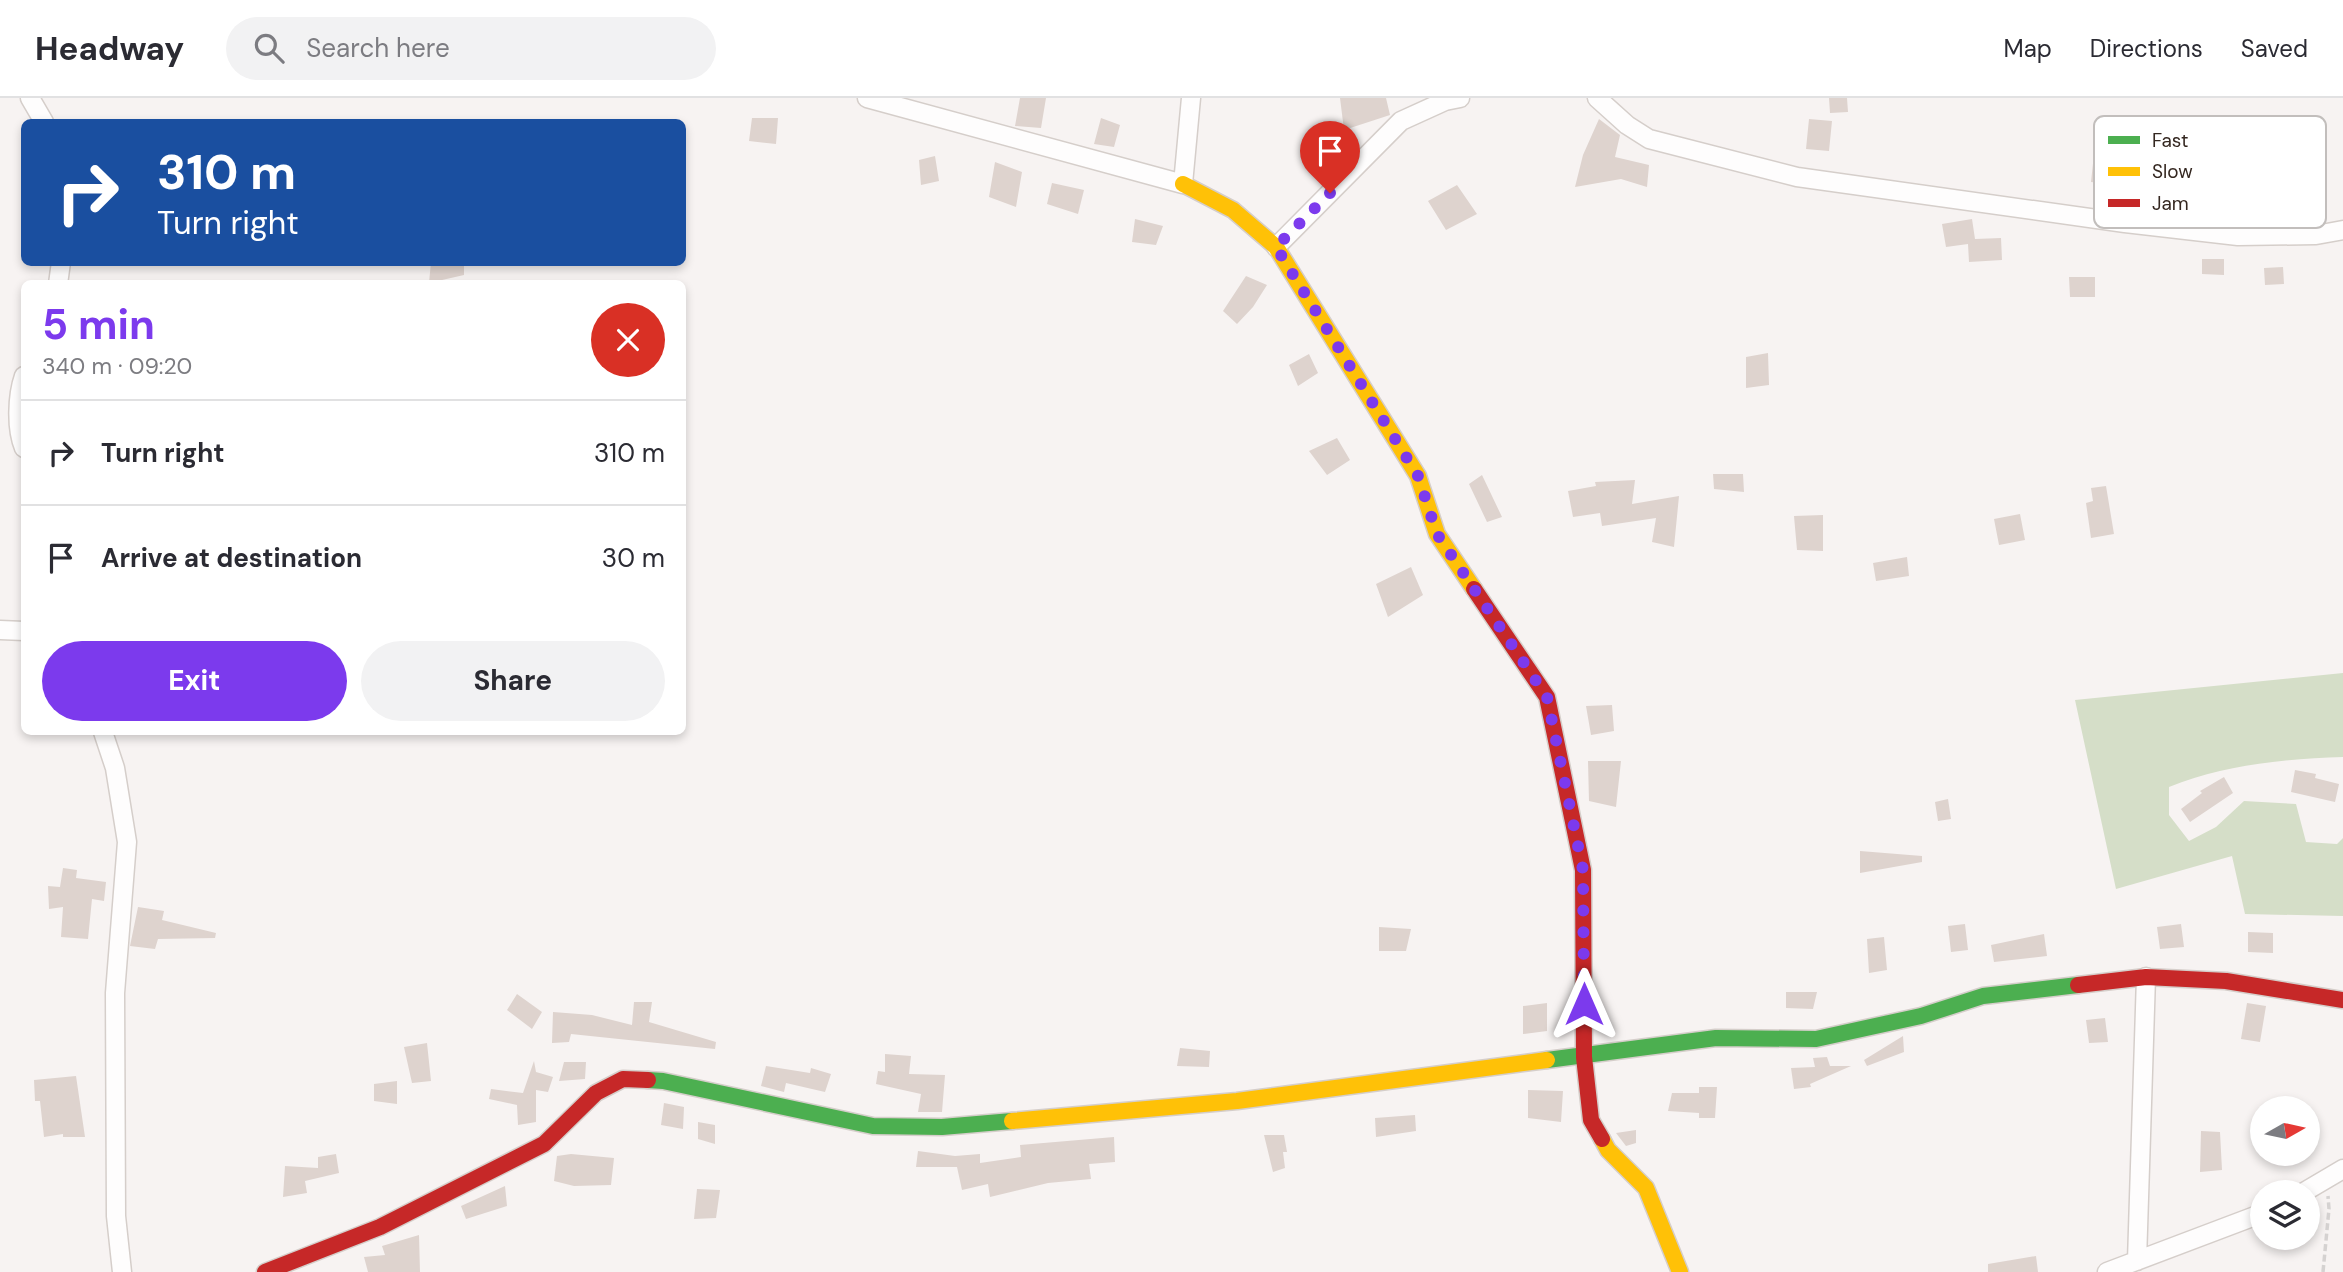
<!DOCTYPE html>
<html lang="en">
<head>
<meta charset="utf-8">
<style>
  :root { --surface:#fff; --page:#f2f2f3; --text:#2b2b33; --muted:#7c7c81; --line:#e1e1e2; --accent:#7c3aed }
  body { margin:0; font-family:"DM Sans",sans-serif; background:var(--page); color:var(--text); height:100vh; display:flex; flex-direction:column; font-size:26px; white-space:nowrap }
  * { box-sizing:border-box; margin:0 }
  p { font-size:23px; color:var(--muted) }
  .icon { flex:none; width:38px; height:38px; fill:none; stroke:currentColor; stroke-width:2; stroke-linecap:round; stroke-linejoin:round }
  .map { position:relative; flex:1; overflow:hidden }
  .details { position:absolute; left:21px; top:182px; width:665px; height:455px; display:flex; flex-direction:column; background:var(--surface); border-radius:10px; box-shadow:0 4px 10px #0003 }
  .details>* { flex:none }
  .hud { position:absolute; left:21px; top:21px; width:665px; height:147px; border-radius:10px; box-shadow:0 4px 10px #0003; background:#1a4fa0; color:#fff; overflow:hidden }
  .needle { width:46px; rotate:81deg }
  .buttons { position:absolute; left:2250px; top:998px; display:grid; gap:14px }
  .buttons a { display:grid; place-items:center; width:70px; height:70px; border-radius:50%; background:var(--surface); box-shadow:0 4px 10px #0003; font-size:35px }
  .pin { position:absolute; display:grid; place-items:center; width:60px; height:60px; color:#fff; margin:-72px -30px; border-radius:50% 50% 50% 0; rotate:-45deg; box-shadow:0 0 7px #0007 }
  .pin .icon { rotate:45deg }
  .me { position:absolute; width:77px; margin:-38px; rotate:0deg; stroke-linejoin:round; filter:drop-shadow(0 0 5px #0008) }
  .turn { display:flex; align-items:center; gap:24px; height:147px; padding:0 21px; font-size:32px }
  .turn .icon { width:91px; height:91px; stroke-width:2.5 }
  .turn b { display:block; font-size:49px; line-height:60px }
  .round { display:grid; place-items:center; flex:none; width:74px; height:74px; border-radius:37px; background:var(--page) }
  .summary { display:flex; align-items:center; justify-content:space-between; height:119px; padding:0 21px }
  h1 { font-size:42px; font-weight:700; line-height:52px; color:var(--accent) }
  .button { display:flex; gap:14px; margin-top:auto; padding:14px 21px }
  .button a { flex:1; height:80px; border-radius:42px; background:var(--accent); color:#fff; font-size:28px; font-weight:700; line-height:80px; text-align:center }
  .button a+a { background:var(--page); color:var(--text) }
  ul { padding:0; list-style:none }
  li { display:flex; align-items:center; gap:21px; height:105px; padding:0 21px; border-top:2px solid var(--line) }
  li div { flex:1 }
  li b { display:block; font-size:26px }
  li em { font-style:normal }
  header { display:flex; align-items:center; gap:42px; box-sizing:border-box; height:98px; padding:0 35px; background:var(--surface); border-bottom:2px solid var(--line) }
  header strong { font-size:33px }
  nav { display:flex; gap:38px; margin-inline-start:auto; font-size:24px }
  .search { width:490px; height:63px; background:var(--page); display:flex; align-items:center; gap:18px; box-sizing:border-box; padding:0 24px; border-radius:38px; color:var(--muted); font-size:26px }
  .map>svg:first-child { display:block }
  .green { fill:#d5dec8 }
  .building { fill:#ded3ce }
  .lines { fill:none; stroke-linecap:round; stroke-linejoin:round }
  .street-casing { stroke:#d5ceca; stroke-width:21 }
  .fast-casing { stroke:#d5ceca; stroke-width:19 }
  .slow-casing { stroke:#d5ceca; stroke-width:19 }
  .jam-casing { stroke:#d5ceca; stroke-width:19 }
  .path { stroke:#d5d2d1; stroke-width:3.5; stroke-dasharray:7 3.5; stroke-linecap:butt }
  .street { stroke:#fefdfd; stroke-width:18 }
  .fast { stroke:#4caf50; stroke-width:16 }
  .slow { stroke:#ffc107; stroke-width:16 }
  .jam { stroke:#c62828; stroke-width:16 }
  .route { stroke:#7c3aed; stroke-width:12; stroke-dasharray:0 21.6 }
  .key { fill:#fff; stroke:#c2bebc; stroke-width:2 }
  .key-label { font-size:19px; fill:#342720 }
</style>
</head>
<body>
<header>
<strong>Headway</strong>
<div class="search"><svg class="icon" aria-label="search" viewBox="0 0 24 24"><circle cx="10" cy="10" r="6"/><path d="M15 15l6 6"/></svg>Search here</div>
<nav><a>Map</a><a>Directions</a><a>Saved</a></nav>
</header>
<div class="map">
<svg width="2343" height="1174" viewBox="0 0 2343 1174">
  <rect width="100%" height="100%" fill="#f7f3f2"/>
  <!-- green -->
  <path class="green" d="M2343,575V659C2283,661 2224,667 2169,689V717L2189,743L2216,729L2244,703L2296,706L2306,744L2337,746L2343,740V818L2245,816L2232,758L2116,791L2075,602Z"/>
  <!-- building -->
  <path class="building" d="M1020,0H1046L1041,30L1015,28Z
    M1340,0H1386L1390,17L1344,32Z
    M1829,0H1847L1848,14L1830,15Z
    M752,20H778L776,46L749,43Z
    M1101,20L1120,27L1114,49L1094,46Z
    M1599,21L1620,37L1615,59L1649,67L1647,89L1621,81L1575,89L1583,57Z
    M1809,21L1832,23L1829,53L1806,51Z
    M2094,56L2122,60L2119,87L2091,84Z
    M935,58L939,83L921,87L919,62Z
    M995,64L1022,74L1016,109L989,99Z
    M1052,85L1084,92L1078,116L1047,106Z
    M1457,87L1477,116L1446,132L1428,103Z
    M1135,121L1163,128L1156,147L1132,144Z
    M1972,121L1975,141L2001,140L2002,162L1969,164L1968,146L1946,149L1942,126Z
    M2202,161H2224V177L2202,176Z
    M431,164H464V177L429,185Z
    M2283,169L2284,186L2265,187L2264,170Z
    M1246,178L1267,187L1253,209L1237,226L1223,213Z
    M2069,179H2095V199H2070Z
    M1768,255L1769,287L1746,290V259Z
    M1309,256L1318,275L1298,288L1289,267Z
    M1337,340L1350,362L1327,377L1309,353Z
    M1713,376H1743L1744,394L1714,391Z
    M1482,377L1502,419L1487,424L1469,386Z
    M1635,382L1632,406L1679,398L1674,449L1652,444L1656,420L1602,428L1600,415L1573,419L1568,393L1596,388L1595,384Z
    M2106,388L2114,436L2091,440L2086,405L2093,403L2091,390Z
    M2020,416L2025,442L1999,447L1994,421Z
    M1823,417V453L1797,452L1794,418Z
    M1907,459L1909,478L1876,483L1873,465Z
    M1411,469L1423,497L1388,519L1376,486Z
    M1612,607L1614,633L1591,637L1586,608Z
    M1588,663H1621L1616,709L1589,703Z
    M2295,672L2316,676L2315,680L2339,686L2335,704L2291,694Z
    M2224,679L2233,695L2190,724L2181,711L2202,695L2200,693Z
    M1948,701L1951,721L1938,723L1935,704Z
    M1860,753L1922,758V764L1860,775Z
    M63,770L77,772L76,780L106,784L104,803L92,801L88,841L61,839L63,809L49,811L48,788L60,789Z
    M138,809L164,813L162,822L216,835L215,840L158,841L155,851L130,848Z
    M1965,826L1968,852L1951,854L1948,828Z
    M2181,826L2184,849L2160,851L2157,829Z
    M1379,829L1411,831L1406,853H1379Z
    M2248,834L2273,835V855L2248,854Z
    M2044,836L2047,858L1994,864L1991,847Z
    M1884,839L1887,872L1869,875L1867,841Z
    M1786,894H1817L1813,911L1786,910Z
    M517,896L542,914L532,931L507,912Z
    M634,904H652L649,924L716,944L715,951L571,936L569,944L552,945L553,914L592,917L632,927Z
    M1547,905V933L1523,936V908Z
    M2247,905L2266,908L2260,944L2241,941Z
    M2105,920L2108,944L2089,945L2086,922Z
    M1903,938L1904,954L1867,968L1864,962Z
    M427,945L431,983L412,985L404,949Z
    M1180,950L1210,953L1209,969L1177,968Z
    M885,956L911,958L909,976L945,977L942,1014H918L921,996L876,986L878,973L885,974Z
    M1827,959L1830,968H1851L1810,986L1811,989L1794,991L1791,970L1815,969L1813,960Z
    M534,963L536,974L553,979L548,994L536,992V1024L518,1027L517,1007L489,1001L491,991L523,995Z
    M564,964H586L585,981L559,983Z
    M766,968L810,975L811,970L831,976L825,994L786,985L784,994L761,988Z
    M76,978L85,1039H63V1036L44,1039L40,1003H35L34,982Z
    M397,983V1006L374,1003V986Z
    M1699,989H1717L1715,1020H1699V1015L1668,1013L1672,995H1699Z
    M1528,992L1563,993L1561,1024L1528,1020Z
    M664,1005L684,1009L683,1031L661,1027Z
    M1415,1017L1416,1033L1376,1039L1375,1020Z
    M698,1024L715,1027V1046L698,1041Z
    M1636,1032V1045L1626,1048L1616,1035Z
    M2201,1033L2220,1034L2222,1072L2200,1074Z
    M1264,1037H1284L1287,1054H1283L1285,1070L1273,1074Z
    M1114,1039L1115,1064L1089,1066L1091,1081L1048,1085L990,1099L988,1086L962,1092L957,1069H916L918,1053L955,1058L980,1056V1065L1021,1059L1020,1047Z
    M336,1056L339,1075L305,1083L307,1095L283,1099L285,1068L318,1070V1059Z
    M571,1056L614,1060L611,1087L574,1088L554,1083L557,1058Z
    M505,1088L507,1108L466,1121L461,1108Z
    M697,1091L720,1092L716,1120L694,1121Z
    M419,1137L420,1174H368L364,1159L385,1157L382,1148Z
    M2036,1158L2038,1174H1988V1166Z"/>
  <g class="lines">
    <defs>
      <path id="street" d="M30,0L44,24
        M867,0L1183,86L1191,0
        M1597,0L1627,27L1649,41L1797,79L2125,125L2238,138L2316,137L2343,132
        M1276,149L1401,23L1445,3L1460,0
        M58,186L61,164
        M24,278C17,298 16,331 24,350
        M0,532L24,533
        M103,634L115,670L127,744L115,895L116,1118L122,1174
        M2304,1094L2343,1071
        M2137,1163L2146,879
        M2107,1174L2263,1115"/>
      <path id="fast" d="M1547,962L1716,940L1816,941L1921,918L1983,898L2078,887
        M648,982L663,983L873,1028L942,1029L1012,1023"/>
      <path id="slow" d="M1183,86L1233,112L1276,149L1418,378L1437,436L1474,491
        M1012,1023L1237,1003L1547,962
        M1602,1041L1608,1052L1646,1090L1680,1174"/>
      <path id="jam" d="M1474,491L1547,599L1583,772L1584,959L1591,1022L1602,1041
        M2078,887L2146,879L2226,883L2343,902
        M265,1174L380,1129L544,1046L596,995L623,981L648,982"/>
    </defs>
    <!-- street casing -->
    <use href="#street" class="street-casing"/>
    <!-- fast casing -->
    <use href="#fast" class="fast-casing"/>
    <!-- slow casing -->
    <use href="#slow" class="slow-casing"/>
    <!-- jam casing -->
    <use href="#jam" class="jam-casing"/>
    <!-- path -->
    <path class="path" d="M2323,1174L2329,1111L2328,1098"/>
    <!-- street -->
    <use href="#street" class="street"/>
    <!-- fast -->
    <use href="#fast" class="fast"/>
    <!-- slow -->
    <use href="#slow" class="slow"/>
    <!-- jam -->
    <use href="#jam" class="jam"/>
  </g>
  <g class="lines">
    <!-- route -->
    <path class="route" d="M1330,95L1276,149L1418,378L1437,436L1547,599L1583,772L1584,906"/>
  </g>
  <!-- legend -->
  <rect x="2094" y="18" width="232" height="112" rx="10" class="key"/>
  <rect x="2108" y="38" width="32" height="8" fill="#4caf50"/>
  <rect x="2108" y="69" width="32" height="9" fill="#ffc107"/>
  <rect x="2108" y="101" width="32" height="8" fill="#c62828"/>
  <g class="key-label">
    <text x="2152" y="49">Fast</text>
    <text x="2152" y="80">Slow</text>
    <text x="2152" y="112">Jam</text>
  </g>
</svg>
<div class="buttons">
<a><svg class="needle" viewBox="-14 -14 28 28"><path d="M0-13l5 13h-10z" fill="#e53935"/><path d="M0 13l5-13h-10z" fill="#7c7c81"/></svg></a>
<a><svg class="icon" aria-label="layers" viewBox="0 0 24 24"><path d="M12 4l9 5-9 5-9-5zM3 14l9 5 9-5"/></svg></a>
</div>
<div class="pin" style="left:1330px;top:95px;background:#d93025"><svg class="icon" aria-label="arrive" viewBox="0 0 24 24"><path d="M6 21V4h12l-3 4 3 4H6"/></svg></div>
<svg class="me" style="left:1584px;top:906px" viewBox="-20 -20 40 40"><path d="M0-17L14 15 0 8-14 15z" fill="#7c3aed" stroke="#fff" stroke-width="4"/></svg>
<div class="hud">
<div class="turn"><svg class="icon" aria-label="right" viewBox="0 0 24 24"><path d="M7 20v-9h11M14 6l5 5-5 5"/></svg><div><b>310 m</b>Turn right</div></div>
</div>
<section class="details">
<div class="summary"><div><h1>5 min</h1><p>340 m · 09:20</p></div><a class="round" style="background:#d93025;color:#fff"><svg class="icon" aria-label="close" viewBox="0 0 24 24"><path d="M6 6l12 12M18 6L6 18"/></svg></a></div>
<ul>
<li><svg class="icon" aria-label="right" viewBox="0 0 24 24"><path d="M7 20v-9h11M14 6l5 5-5 5"/></svg><div><b>Turn right</b></div><em>310 m</em></li>
<li><svg class="icon" aria-label="arrive" viewBox="0 0 24 24"><path d="M6 21V4h12l-3 4 3 4H6"/></svg><div><b>Arrive at destination</b></div><em>30 m</em></li>
</ul>
<div class="button"><a>Exit</a><a>Share</a></div>
</section>
</div>
</body>
</html>
